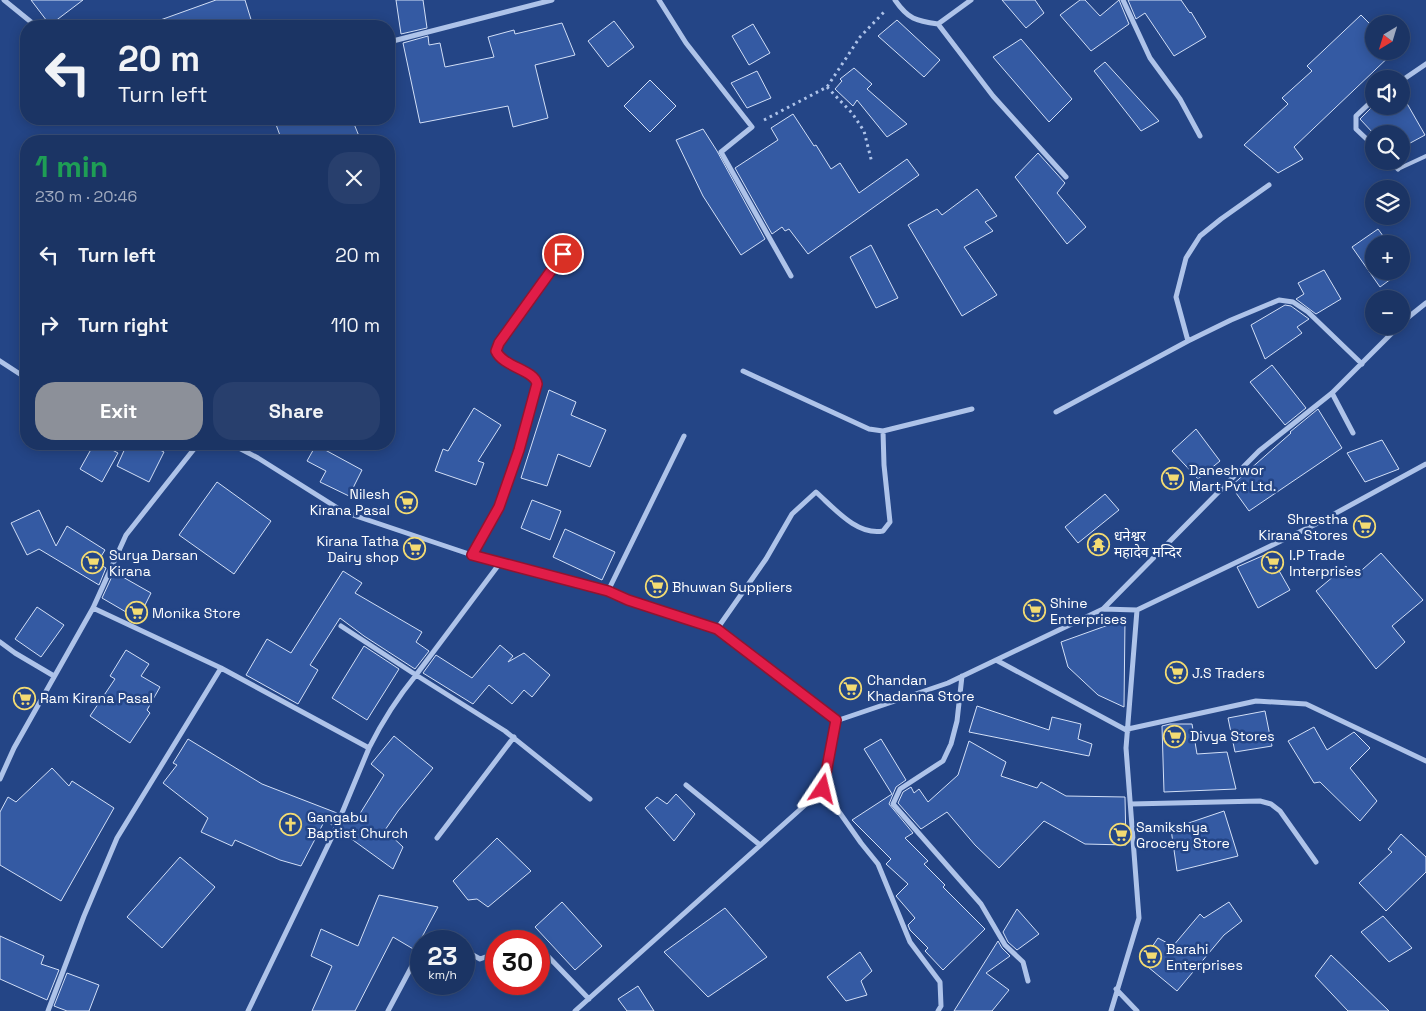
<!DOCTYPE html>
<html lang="en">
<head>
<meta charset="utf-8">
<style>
  :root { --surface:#1b3464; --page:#283f6d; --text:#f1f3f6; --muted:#a0aabf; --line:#394f78; --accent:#8c9099 }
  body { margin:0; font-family:"Space Grotesk","Noto Sans Devanagari",sans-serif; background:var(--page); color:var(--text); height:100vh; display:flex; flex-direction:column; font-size:19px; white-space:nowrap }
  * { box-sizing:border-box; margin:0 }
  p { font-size:16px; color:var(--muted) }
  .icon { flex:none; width:28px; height:28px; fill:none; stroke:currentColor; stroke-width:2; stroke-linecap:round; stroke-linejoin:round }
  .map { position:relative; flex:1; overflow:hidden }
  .panel { position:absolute; left:20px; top:135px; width:375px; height:315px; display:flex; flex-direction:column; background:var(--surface); border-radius:20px; box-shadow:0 2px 12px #0003,0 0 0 1px var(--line) }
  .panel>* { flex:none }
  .guide { position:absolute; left:20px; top:20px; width:375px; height:105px; border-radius:20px; box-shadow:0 2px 12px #0003,0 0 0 1px var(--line); background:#1b3464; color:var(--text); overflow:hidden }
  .needle { width:32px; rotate:218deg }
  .buttons { position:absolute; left:1365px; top:15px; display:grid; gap:10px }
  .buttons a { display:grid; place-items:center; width:45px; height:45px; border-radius:50%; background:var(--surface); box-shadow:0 2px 12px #0003,0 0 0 1px var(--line); font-size:25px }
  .speed { position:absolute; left:410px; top:930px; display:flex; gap:10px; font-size:25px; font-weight:700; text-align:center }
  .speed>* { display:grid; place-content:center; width:65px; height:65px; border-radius:50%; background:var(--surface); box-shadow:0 2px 12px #0003,0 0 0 1px var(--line); line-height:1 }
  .speed small { font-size:12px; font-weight:400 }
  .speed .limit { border:8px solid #d22; background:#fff; color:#111 }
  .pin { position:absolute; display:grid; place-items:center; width:42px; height:42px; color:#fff; margin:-21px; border:2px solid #fff; border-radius:50%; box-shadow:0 1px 5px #0007 }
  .me { position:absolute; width:55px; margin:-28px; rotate:10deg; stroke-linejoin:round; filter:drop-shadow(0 0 4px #0008) }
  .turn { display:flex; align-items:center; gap:18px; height:105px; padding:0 15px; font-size:22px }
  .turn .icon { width:65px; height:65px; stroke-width:2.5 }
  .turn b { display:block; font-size:35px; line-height:42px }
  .round { display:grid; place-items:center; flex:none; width:52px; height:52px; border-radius:20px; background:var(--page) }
  .head { display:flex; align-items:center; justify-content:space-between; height:85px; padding:0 15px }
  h1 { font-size:30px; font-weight:600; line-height:38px; color:#1e9e55 }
  .primary-button { display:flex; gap:10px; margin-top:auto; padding:10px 15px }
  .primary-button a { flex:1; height:58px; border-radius:20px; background:var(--accent); color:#fff; font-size:20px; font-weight:600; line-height:58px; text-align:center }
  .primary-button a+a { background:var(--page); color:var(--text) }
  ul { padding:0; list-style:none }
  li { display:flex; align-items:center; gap:15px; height:70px; padding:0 15px }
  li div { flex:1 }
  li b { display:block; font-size:19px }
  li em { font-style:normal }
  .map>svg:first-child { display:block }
  .building { fill:#345aa3; stroke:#d2dff7 }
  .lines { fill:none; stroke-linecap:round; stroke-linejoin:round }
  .path { stroke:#aec3e9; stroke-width:3; stroke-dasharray:2.5 4; stroke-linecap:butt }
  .lane { stroke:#aec3e9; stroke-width:4 }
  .street { stroke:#aec3e9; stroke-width:5 }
  .route-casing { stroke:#92132f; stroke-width:12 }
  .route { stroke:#e11d48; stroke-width:9 }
  .labels { text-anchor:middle; stroke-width:5; stroke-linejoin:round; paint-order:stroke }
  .poi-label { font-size:14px; fill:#fff; stroke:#244586; text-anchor:start }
</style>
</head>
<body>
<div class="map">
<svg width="1426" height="1011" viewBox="0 0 1426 1011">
  <rect width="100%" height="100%" fill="#244586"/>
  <!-- building -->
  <path class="building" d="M31,0H83L50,25Z
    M216,0H245L253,26H153L152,23Z
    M396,0H423L427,28L401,34Z
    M1002,0H1035L1044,13L1026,28Z
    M1080,0H1085L1100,16L1119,0L1129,24L1091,51L1060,15Z
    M1128,0H1181L1190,13L1191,12L1206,37L1174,56L1145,13L1136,19Z
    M1361,15L1374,28V51H1395L1294,147L1303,159L1278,173L1244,145L1288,104L1282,98L1312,71L1307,66Z
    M897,20L940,60L924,77L878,36Z
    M614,21L634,47L608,67L588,41Z
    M562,23L575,55L535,65L548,118L513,127L508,106L420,123L403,43L428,36L429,45L440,43L445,67L494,57L488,37L514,30L515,34Z
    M753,24L770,53L749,65L732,36Z
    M1021,39L1072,99L1049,122L993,57Z
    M1105,62L1159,121L1141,131L1094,71Z
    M854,68L872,84L867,89L907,124L887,137L857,100L853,106L835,89L842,81L840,79Z
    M757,71L771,98L747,108L731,83Z
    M650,80L676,106L650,132L624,106Z
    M1401,93L1425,135L1401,148V134H1374L1360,119L1373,106H1401Z
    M793,114L814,146L816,145L831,169L840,163L859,193L907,159L919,175L808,254L789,229L785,231L782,227L772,234L735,168L778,140L771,128Z
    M274,119H352L361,141H282Z
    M703,129L717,151L765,239L741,255L703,196L676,140Z
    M1038,153L1065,183L1057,193L1086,227L1067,244L1015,177Z
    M977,189L997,216L985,222L993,231L964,247L997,295L962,316L908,225L937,209L942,215Z
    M1378,229L1389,244H1374V271H1401V261L1406,268L1380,287L1352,247Z
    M871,245L898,298L876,308L850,257Z
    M1324,270L1341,299L1316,314L1296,299L1304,294L1298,283Z
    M1285,305L1291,306L1309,319L1297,327L1302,333L1265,359L1251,325Z
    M1272,365L1306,408L1285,425L1250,382Z
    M549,390L576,402L571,415L606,430L590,467L558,454L547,486L521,478Z
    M474,408L501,425L478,461L484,463L476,485L435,471L443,449L448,451Z
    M1318,409L1342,448L1249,511L1231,486L1291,433L1290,432Z
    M1196,429L1220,461L1198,479L1172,451Z
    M1382,440L1399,469L1365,482L1347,453Z
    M94,444H101L118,453L102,482L80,469Z
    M127,444H148L164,452L149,482L117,466Z
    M316,445L362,470L349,496L320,482L326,471L307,461Z
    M217,482L271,521L234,574L179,535Z
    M1105,494L1119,510L1078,543L1065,527Z
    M532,500L561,511L550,540L521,528Z
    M39,510L56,546L67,526L105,550L97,563L106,568L99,585L39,549L27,555L11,523Z
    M565,529L615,552L602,580L553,557Z
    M1269,553L1290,590L1258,608L1237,567Z
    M1381,553L1423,600L1392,626L1405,642L1376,669L1316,591L1346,566L1354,577Z
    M343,571L362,583L355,593L422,632L416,642L429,651L415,669L364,636L340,618L310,665L318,670L298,704L246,675L267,639L291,653Z
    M114,572L151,593L138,619L102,598Z
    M37,607L64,625L41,657L15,639Z
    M1125,619L1124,707L1098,695L1068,667L1061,642Z
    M500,645L513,656L508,662L524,653L550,675L532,697L524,690L512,704L489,685L473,704L423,673L436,655L472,678Z
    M364,646L399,669L367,720L332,698Z
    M126,650L149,664L141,676L160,687L147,710L150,713L130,743L90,716L115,679L110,676Z
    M977,706L1049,730L1052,717L1081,724L1078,739L1092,744L1089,756L969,732Z
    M1265,711L1272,746L1235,752L1228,718Z
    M1170,724H1192L1197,754L1227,752L1236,789L1164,792L1162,726Z
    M1314,727L1327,750L1354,732L1370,748L1350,768L1377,801L1360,821L1320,782L1314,783L1288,741Z
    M394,736L433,768L398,811L385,830L403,847L393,869L339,830L345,816L356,820L384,775L371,764Z
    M188,739L262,784L337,813L332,825L325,820L301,866L280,860L235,840L232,846L201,832L208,818L163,783L177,765L173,763Z
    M881,739L906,780L896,787L889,804L913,833L905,838L928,861L924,864L945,885L943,887L985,929L943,970L925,951L928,948L910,930L908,925L915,918L896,896L908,884L886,864L891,859L852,820L892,794L864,749Z
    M969,741L1006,762L1001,776L1037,788L1041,782L1066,796L1125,797L1126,845L1085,844L1044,821L999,868L975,845L947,812L921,829L898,803L903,792L911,787L914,793L919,789L928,802L958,775Z
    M52,768L69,786L72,781L114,808L61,901L0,865V812L8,797L16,802Z
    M676,794L695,814L674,841L645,808L657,797L667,804Z
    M1224,811L1238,856L1177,871L1171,829Z
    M1401,834L1426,857V872L1386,911L1359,883L1392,852L1388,849Z
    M497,838L531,871L488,907L477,899L468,900L453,881Z
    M180,857L215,887L162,948L127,917Z
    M379,895L438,907L415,950L393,937L355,1011H312L332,966L311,956L321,929L358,946Z
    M562,902L602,946L575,970L535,927Z
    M1229,902L1242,921L1224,935L1177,991L1142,962L1158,938L1173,946L1200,914L1204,918Z
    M725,908L767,957L708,997L664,952Z
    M1017,909L1039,934L1017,950L1008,942L1003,932Z
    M1383,916L1412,948L1389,962L1361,932Z
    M0,936L44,956L41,964L59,970L47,1000L0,979Z
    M998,941L1002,948L1010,956L986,973L1009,990L992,1011H954Z
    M860,952L872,971L861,981L867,995L846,1001L827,977Z
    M1331,955L1356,979L1389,1011H1348L1315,976Z
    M67,973L99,985L89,1011H67L54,1006Z
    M638,986L654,1011H627L618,999Z"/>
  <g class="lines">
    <!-- path -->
    <path class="path" d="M827,87L852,113L864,131L872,163
      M764,120L827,87L860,37L886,10"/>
    <!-- lane -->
    <path class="lane" d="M1398,169L1426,156"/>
    <!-- street -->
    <path class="street" d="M4,0L36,26
      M659,0L686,43L752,127L721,152L791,276
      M895,0C908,19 916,21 938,24L971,0
      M1123,0L1150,58L1180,99L1200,136
      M938,24L993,96L1066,177
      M389,42L552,0
      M1401,81L1426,64
      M1374,99L1356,116V129L1374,146
      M1390,161L1398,169
      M1401,323L1426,303
      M1188,341L1176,297L1186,258L1200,236L1221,219L1269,185
      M0,361L26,378
      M743,371L869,429L883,431L972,409
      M1332,393L1353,433
      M1056,412L1188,341L1231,320L1279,300L1293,302L1308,312L1362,364
      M226,444L237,447L258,458L344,512L472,555L608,591L629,600L717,629L836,721L948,683L1103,609L1137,610L1314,525L1426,464
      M472,555L499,507L519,450L537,384C535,369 503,367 496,351L499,343L563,254
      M500,563L416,675L505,731L590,799
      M608,591L684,436
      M93,608L221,668L369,748L332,837L248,1011
      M1103,609L1259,451L1332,393L1399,326
      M341,626L416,675C398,697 382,722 369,748
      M717,629L766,559L792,514L816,492C834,508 857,536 883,531L890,522L884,465L883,431
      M0,642L15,653L54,676
      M996,660L1128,731
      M962,676L957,721L951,744L943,761L900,789L893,804L981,904L1005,945L1023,962L1028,981
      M836,721L823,789L861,843L878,864L910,942L940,982L941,1006L938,1011
      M1128,729L1256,701L1306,704L1426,761
      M0,779L14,748L93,608L126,535L198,444
      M686,785L760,845
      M1131,804L1260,801L1271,804L1280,811L1316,862
      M437,838L514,737
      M432,941H443
      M506,941C516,934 523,936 533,941
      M539,947L589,999
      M464,950L480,959L491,955L496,950
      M1116,989L1137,1011
      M48,1011L84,916L117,838L221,668
      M388,1011L421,949
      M575,1011L823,789
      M1111,1011L1139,918L1126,748L1137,610"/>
  </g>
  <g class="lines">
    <defs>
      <path id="route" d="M563,254L499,343L496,351C503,367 535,370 537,384L519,450L499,507L472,555L608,591L628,600L717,629L836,720L823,789"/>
    </defs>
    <!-- route casing -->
    <use href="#route" class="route-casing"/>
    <!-- route -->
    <use href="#route" class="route"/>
  </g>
  <!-- icons -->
  <defs>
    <symbol id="supermarket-ring" viewBox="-11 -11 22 22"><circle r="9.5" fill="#244586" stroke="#f3db72" stroke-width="1.5"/><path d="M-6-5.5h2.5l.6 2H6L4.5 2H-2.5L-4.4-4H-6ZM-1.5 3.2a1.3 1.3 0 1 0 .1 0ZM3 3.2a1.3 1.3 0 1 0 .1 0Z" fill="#f3db72"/></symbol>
    <symbol id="temple-ring" viewBox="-11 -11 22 22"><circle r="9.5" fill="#244586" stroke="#f3db72" stroke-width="1.5"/><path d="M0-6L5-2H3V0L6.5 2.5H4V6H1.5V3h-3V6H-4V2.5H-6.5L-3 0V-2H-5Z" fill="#f3db72"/></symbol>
    <symbol id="church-ring" viewBox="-11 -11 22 22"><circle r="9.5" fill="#244586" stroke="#f3db72" stroke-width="1.5"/><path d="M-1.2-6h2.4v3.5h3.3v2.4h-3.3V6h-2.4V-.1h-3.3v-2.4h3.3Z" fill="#f3db72"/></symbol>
  </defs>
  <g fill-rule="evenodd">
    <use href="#supermarket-ring" x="1160" y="466" width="25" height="25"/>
    <use href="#supermarket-ring" x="394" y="490" width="25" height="25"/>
    <use href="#supermarket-ring" x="1352" y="514" width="25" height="25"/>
    <use href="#temple-ring" x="1086" y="532" width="25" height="25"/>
    <use href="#supermarket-ring" x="402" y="536" width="25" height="25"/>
    <use href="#supermarket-ring" x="80" y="550" width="25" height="25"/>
    <use href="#supermarket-ring" x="1260" y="550" width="25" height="25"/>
    <use href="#supermarket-ring" x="644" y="574" width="25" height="25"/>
    <use href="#supermarket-ring" x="1022" y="598" width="25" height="25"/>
    <use href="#supermarket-ring" x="124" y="600" width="25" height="25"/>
    <use href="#supermarket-ring" x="1164" y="660" width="25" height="25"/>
    <use href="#supermarket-ring" x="838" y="676" width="25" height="25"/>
    <use href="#supermarket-ring" x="12" y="686" width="25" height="25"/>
    <use href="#supermarket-ring" x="1162" y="724" width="25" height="25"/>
    <use href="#church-ring" x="278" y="812" width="25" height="25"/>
    <use href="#supermarket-ring" x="1108" y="822" width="25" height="25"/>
    <use href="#supermarket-ring" x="1138" y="944" width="25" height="25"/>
  </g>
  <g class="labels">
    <!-- poi labels -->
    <g class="poi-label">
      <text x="1189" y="475">Daneshwor<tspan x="1189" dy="16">Mart Pvt Ltd.</tspan></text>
      <text x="390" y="499" text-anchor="end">Nilesh<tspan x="390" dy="16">Kirana Pasal</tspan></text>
      <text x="1348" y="524" text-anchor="end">Shrestha<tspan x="1348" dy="16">Kirana Stores</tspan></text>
      <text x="1114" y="541">धनेश्वर<tspan x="1114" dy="16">महादेव मन्दिर</tspan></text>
      <text x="399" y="546" text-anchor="end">Kirana Tatha<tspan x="399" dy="16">Dairy shop</tspan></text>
      <text x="109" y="560">Surya Darsan<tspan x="109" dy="16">Kirana</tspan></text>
      <text x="1289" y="560">I.P Trade<tspan x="1289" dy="16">Interprises</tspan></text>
      <text x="672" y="592">Bhuwan Suppliers</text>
      <text x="1050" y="608">Shine<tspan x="1050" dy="16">Enterprises</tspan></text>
      <text x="152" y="618">Monika Store</text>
      <text x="1192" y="678">J.S Traders</text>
      <text x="867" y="685">Chandan<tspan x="867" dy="16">Khadanna Store</tspan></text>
      <text x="40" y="703">Ram Kirana Pasal</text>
      <text x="1190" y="741">Divya Stores</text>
      <text x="307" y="822">Gangabu<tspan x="307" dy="16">Baptist Church</tspan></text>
      <text x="1136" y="832">Samikshya<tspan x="1136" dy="16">Grocery Store</tspan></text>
      <text x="1166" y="954">Barahi<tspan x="1166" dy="16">Enterprises</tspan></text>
    </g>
  </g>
</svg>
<div class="buttons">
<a><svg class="needle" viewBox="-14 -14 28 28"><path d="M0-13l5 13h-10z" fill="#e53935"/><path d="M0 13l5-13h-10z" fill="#a0aabf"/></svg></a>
<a><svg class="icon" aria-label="sound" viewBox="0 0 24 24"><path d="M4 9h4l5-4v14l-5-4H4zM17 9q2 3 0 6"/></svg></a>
<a><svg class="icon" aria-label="search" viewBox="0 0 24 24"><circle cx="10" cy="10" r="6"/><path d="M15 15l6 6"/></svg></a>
<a><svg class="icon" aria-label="layers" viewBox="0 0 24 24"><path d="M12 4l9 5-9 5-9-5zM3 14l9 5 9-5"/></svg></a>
<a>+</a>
<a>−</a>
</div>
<div class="speed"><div>23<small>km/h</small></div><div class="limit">30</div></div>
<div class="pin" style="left:563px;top:254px;background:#d93025"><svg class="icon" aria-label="arrive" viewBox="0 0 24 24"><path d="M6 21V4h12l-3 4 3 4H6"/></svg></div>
<svg class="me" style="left:823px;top:789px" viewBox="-20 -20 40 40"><path d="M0-17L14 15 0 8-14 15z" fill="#e11d48" stroke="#fff" stroke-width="4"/></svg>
<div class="guide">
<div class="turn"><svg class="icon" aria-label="left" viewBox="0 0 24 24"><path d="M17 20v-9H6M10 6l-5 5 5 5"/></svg><div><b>20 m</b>Turn left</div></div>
</div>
<section class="panel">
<div class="head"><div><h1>1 min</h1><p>230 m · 20:46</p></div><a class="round"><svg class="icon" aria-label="close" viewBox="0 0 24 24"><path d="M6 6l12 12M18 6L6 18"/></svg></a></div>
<ul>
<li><svg class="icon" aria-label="left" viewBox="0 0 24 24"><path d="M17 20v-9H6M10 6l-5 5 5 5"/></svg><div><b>Turn left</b></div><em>20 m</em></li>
<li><svg class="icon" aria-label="right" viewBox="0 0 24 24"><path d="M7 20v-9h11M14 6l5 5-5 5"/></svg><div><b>Turn right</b></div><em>110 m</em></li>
</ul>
<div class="primary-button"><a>Exit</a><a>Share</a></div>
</section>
</div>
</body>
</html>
